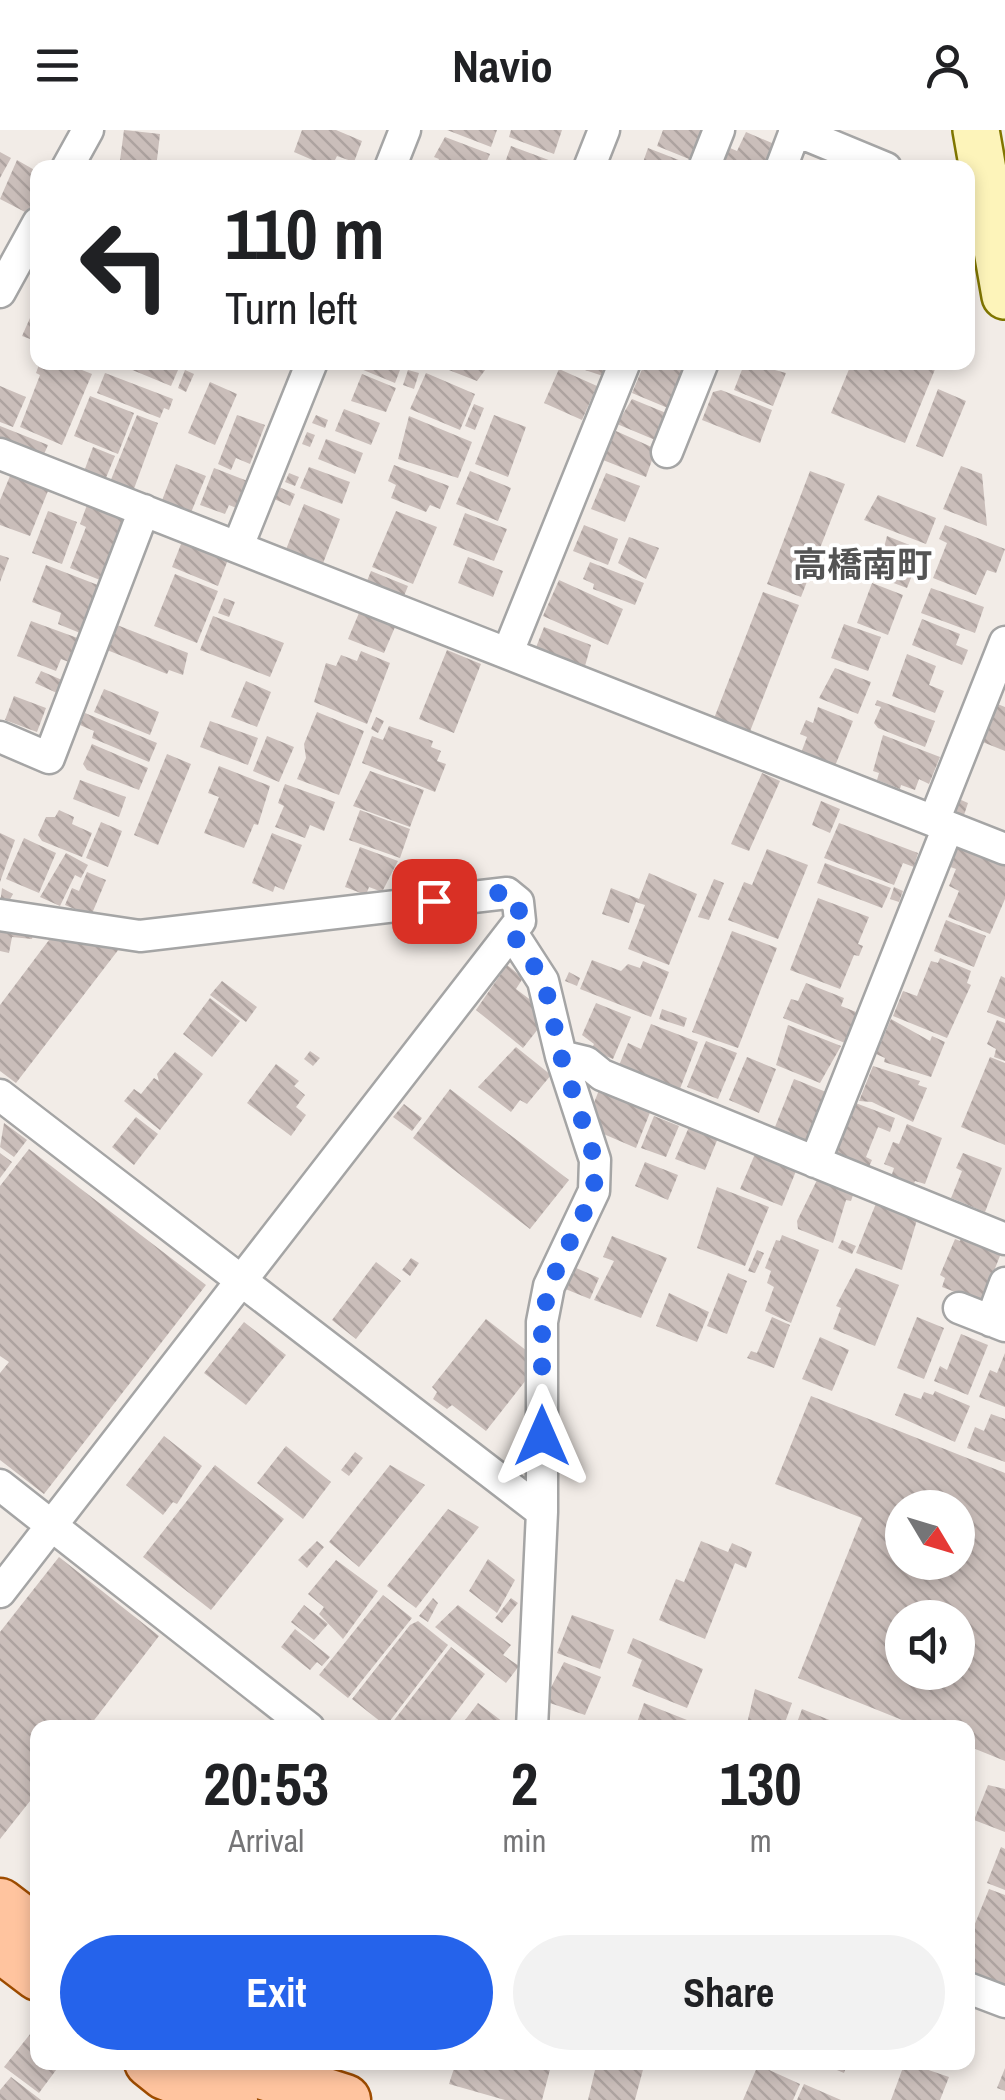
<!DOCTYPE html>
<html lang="en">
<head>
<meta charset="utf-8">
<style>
  :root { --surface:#fff; --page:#f2f2f2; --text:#202124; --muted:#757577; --accent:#2563eb }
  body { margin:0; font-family:"Archivo Narrow","Noto Sans JP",sans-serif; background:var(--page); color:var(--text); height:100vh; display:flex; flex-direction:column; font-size:38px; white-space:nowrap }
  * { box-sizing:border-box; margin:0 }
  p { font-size:32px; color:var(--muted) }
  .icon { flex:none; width:55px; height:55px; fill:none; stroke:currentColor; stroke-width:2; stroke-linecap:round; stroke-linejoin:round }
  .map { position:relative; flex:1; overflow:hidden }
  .drawer { position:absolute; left:30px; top:1590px; width:945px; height:350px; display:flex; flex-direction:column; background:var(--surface); border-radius:20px; box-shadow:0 5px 15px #0003 }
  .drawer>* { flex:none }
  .top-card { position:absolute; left:30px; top:30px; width:945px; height:210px; border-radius:20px; box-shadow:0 5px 15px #0003; background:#fff; color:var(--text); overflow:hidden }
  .needle { width:65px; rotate:128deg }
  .controls { position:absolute; left:885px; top:1360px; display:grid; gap:20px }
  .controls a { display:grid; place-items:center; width:90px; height:90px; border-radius:50%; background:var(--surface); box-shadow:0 5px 15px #0003; font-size:50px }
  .pin { position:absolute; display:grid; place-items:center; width:85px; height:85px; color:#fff; margin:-42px; border-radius:20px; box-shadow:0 5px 15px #0006 }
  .me { position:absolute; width:110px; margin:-55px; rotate:0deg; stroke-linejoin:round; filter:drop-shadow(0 0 8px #0008) }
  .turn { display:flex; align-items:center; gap:35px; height:210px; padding:0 30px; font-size:45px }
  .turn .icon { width:130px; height:130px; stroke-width:2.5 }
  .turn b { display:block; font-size:70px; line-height:85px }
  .eta { display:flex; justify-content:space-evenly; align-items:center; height:170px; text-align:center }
  .eta b { font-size:60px; font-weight:700; line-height:70px }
  .action { display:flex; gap:20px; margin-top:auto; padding:20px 30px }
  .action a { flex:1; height:115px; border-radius:60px; background:var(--accent); color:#fff; font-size:40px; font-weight:700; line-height:115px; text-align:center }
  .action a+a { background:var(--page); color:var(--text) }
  header { display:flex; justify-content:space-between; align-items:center; height:130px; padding:0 30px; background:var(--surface); font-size:45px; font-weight:700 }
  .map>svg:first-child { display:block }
  .building { fill:url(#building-back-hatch); fill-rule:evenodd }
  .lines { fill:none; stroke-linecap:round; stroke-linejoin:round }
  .street-casing { stroke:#a5a5a5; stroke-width:35 }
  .secondary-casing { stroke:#807600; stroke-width:50 }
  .primary-casing { stroke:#9e4c00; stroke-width:55 }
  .street { stroke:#fff; stroke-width:30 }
  .secondary { stroke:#fdf4ba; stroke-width:45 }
  .primary { stroke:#ffc49f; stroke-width:50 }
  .route { stroke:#2563eb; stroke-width:18; stroke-dasharray:0 32.4 }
  .labels { text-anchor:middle; stroke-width:8; stroke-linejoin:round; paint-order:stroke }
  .quarter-label { font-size:35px; font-weight:bold; fill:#545454; stroke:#fff }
</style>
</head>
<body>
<header><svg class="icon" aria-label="menu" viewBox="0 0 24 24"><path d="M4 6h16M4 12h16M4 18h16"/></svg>Navio<svg class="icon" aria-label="person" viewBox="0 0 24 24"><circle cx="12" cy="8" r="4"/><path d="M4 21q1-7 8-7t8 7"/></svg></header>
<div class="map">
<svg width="1005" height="1970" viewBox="0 0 1005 1970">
  <defs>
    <pattern id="building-back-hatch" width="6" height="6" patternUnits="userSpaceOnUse" patternTransform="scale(2.5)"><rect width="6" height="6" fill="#cabeba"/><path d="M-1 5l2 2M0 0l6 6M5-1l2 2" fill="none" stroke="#ada3a0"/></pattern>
  </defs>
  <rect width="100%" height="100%" fill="#f2ece7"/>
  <!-- building -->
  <path class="building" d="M124,0L160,4L156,38H119Z
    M302,0H336L362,11L354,32L337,26L331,38L294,22Z
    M447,0H497L491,17Z
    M511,0H562L554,24L509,7Z
    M663,0H706L694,31L657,16Z
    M746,2L779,16L770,38H714L723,15L737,21Z
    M445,7L490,24L484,38H435L439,29L434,27Z
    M511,16L554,32L552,38H503Z
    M648,18L689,34L687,38H641Z
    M0,22L11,28L0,48Z
    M17,30L38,42V64L27,83L0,69Z
    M38,170V212L22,206Z
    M40,232H62L92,244L62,315L20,297L40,245L36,243Z
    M113,232H160L178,240L171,256Z
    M358,232H403L395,253L356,237Z
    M491,232L477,251L431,233V232Z
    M581,232H612L606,247L579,238Z
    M645,232L693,235L675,281L632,263Z
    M745,232L786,243L773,276L734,260Z
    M852,232H938L905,313L831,283Z
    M559,239L597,256L582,290L544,273Z
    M185,240L194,244L186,262L178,258Z
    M408,240L419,243L414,259L403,255Z
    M105,243L173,269L169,280L164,278L160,288L97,263Z
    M426,243L475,264L460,300L410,279Z
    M362,244L396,258L386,282L351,271Z
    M210,252L237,264L215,315L188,303Z
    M0,256L26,267L13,297L0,292Z
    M938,259L966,271L943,327L916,316Z
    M721,260L772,280L760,313L702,290L713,262Z
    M90,266L134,283L118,324L74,306Z
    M632,269L671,285L660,312L617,294Z
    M474,274L484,278L475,300L465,296Z
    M344,279L380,293L371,315L335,301Z
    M137,285L158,293L131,367L108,357Z
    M237,285L265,295L250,334L236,328L231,340L218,334Z
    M316,285L328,290L325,298L312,293Z
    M494,285L526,297L508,347L475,334Z
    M409,286L472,312L458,348L398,329Z
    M0,296L48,315L41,331L0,314Z
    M616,301L656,319L646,347L603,330Z
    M307,302L315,305L310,317L302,314Z
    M326,309L363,323L355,344L318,329Z
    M93,317L115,326L103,355L82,347Z
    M176,334L206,346L190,385L161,373Z
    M394,335L449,356L440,379L430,375L426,382L391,368L396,355L388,351Z
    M961,336L982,344L987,396L943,379Z
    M309,337L350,352L342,374L300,358Z
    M214,338L250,352L239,379L229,375L225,384L200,375Z
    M470,341L511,358L498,391L456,374Z
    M810,341L845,354L801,467L767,454Z
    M289,343L299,347L295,356L285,352Z
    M606,343L640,356L625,392L591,379Z
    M10,346L48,361L30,406L0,395V370Z
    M279,357L295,364L290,376L274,369Z
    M878,365L936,388L926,414L864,390Z
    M304,374L340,389L322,436L285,422Z
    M87,375L123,389L121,395L125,397L100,450L70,438L86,397L80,394Z
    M48,381L77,392L62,434L32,423Z
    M396,381L437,397L413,454L372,437Z
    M465,383L507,399L494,431L453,415Z
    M584,395L618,409L608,435L573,421Z
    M945,395L1005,419L996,443L987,440L976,465L933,448L947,413L939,409Z
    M887,406L922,420L907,458L872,445L879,437Z
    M629,407L659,418L646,449L618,433Z
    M183,409L229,427L218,456L172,437Z
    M0,425L9,428L0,452Z
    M468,427L503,441L493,467L458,453Z
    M590,432L644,453L635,475L593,459L594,454L583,449Z
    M46,435L103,457L85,505L58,494L61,483L32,472Z
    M371,441L408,456L402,471L365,456Z
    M175,444L218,461L197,513L154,496Z
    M559,450L623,479L608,515L543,486Z
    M872,453L903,465L888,505L857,493Z
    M931,458L984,477L975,503L921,483Z
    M763,462L799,475L749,604L713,591Z
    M224,468L235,472L229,487L218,483Z
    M359,483L395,497L384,523L348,509Z
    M213,486L284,513L270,547L200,520Z
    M922,489L960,504L956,515L968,520L962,535L912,515Z
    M31,491L83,510L74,534L61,529L56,541L17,526Z
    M844,494L881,507L868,541L831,528Z
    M117,495L188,523L183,545L169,540L167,544L107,520Z
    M544,497L591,515L583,543L533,525Z
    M447,520L481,534L454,603L419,589Z
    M361,521L390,533L367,594L314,572L326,533L336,536L341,525L357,531Z
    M907,524L936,536L929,555L944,561L935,583L892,566Z
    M835,538L871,552L858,584L819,568Z
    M41,541L62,550L57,563L35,553Z
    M246,551L271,562L257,597L231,587Z
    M104,559L159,582L150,605L94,582Z
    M14,566L46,578L37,602L5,590Z
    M877,570L935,591L925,617L878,598L874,593L881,577L875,575Z
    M990,571L1005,577V621L975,609Z
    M818,577L853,591L835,636L801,623L807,607L800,604L806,590L813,593Z
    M317,582L364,601L339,665L297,649L306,628L304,614Z
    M85,583L157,613L149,632L92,608L94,601L80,595Z
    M376,587L384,591L378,603L371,599Z
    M210,591L258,608L248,635L200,617Z
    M389,596L433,611L431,617L441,621L437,631L446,634L435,662L362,633L372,606L383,610Z
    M883,605L940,627L929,654L919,649L915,660L901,655L900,659L877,650L879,643L873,641Z
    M267,606L294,617L279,652L253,641Z
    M92,614L148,638L139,660L87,640L83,634Z
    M167,624L191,634L158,715L134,705Z
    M219,636L270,656L258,695L254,694L244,718L204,703L219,667L208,663Z
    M370,641L424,660L410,697L353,676Z
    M762,643L780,651L749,721L731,714Z
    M80,650L126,667L119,687L73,669Z
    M285,654L335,672L324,701L310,695L305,708L275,697L284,676L278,673Z
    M952,666L968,673L963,688L946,681Z
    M821,671L840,679L830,703L812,695Z
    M59,680L74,687L72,694L92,703L82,727L42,711L38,705L46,687H55Z
    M360,680L410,699L400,728L349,710Z
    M101,692L122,701L108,737L86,728Z
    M839,693L918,723L914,737L903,733L894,755L824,728Z
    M0,703L15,710L0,752Z
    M272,703L302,715L284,760L275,756L273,762L252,753Z
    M24,708L56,723L39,763L6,749Z
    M951,712L1005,736V769L990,804L948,787L959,761L949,756L956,739L942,734Z
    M360,717L398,731L382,762L369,757L366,765L345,757Z
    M767,719L808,735L778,809L728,790L744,752L752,755Z
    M66,723L88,735L81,748L75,745L60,776L40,767Z
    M825,733L891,758L882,778L817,753Z
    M87,742L106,750L91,786L65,775L72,758L79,761Z
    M649,743L697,764L669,835L628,819L645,775L636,772L629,793L602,784L611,758L639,769Z
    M714,749L724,753L709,790L698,787Z
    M894,757L903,761L899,772L890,769Z
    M2,758L13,764L6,777L0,774Z
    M818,768L869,787L858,814L863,816L859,826L854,825L840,859L790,840Z
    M946,790L986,806L974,837L934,821Z
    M0,796L34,801L32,809L12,807L9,823L0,821Z
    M732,801L777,818L738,918L692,902Z
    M52,806L119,819L16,953L0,941V875Z
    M940,828L971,841L967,853L971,855L947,908L893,886L903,861L917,866L931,831L938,833Z
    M592,830L621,841L628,834L640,838L643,831L669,842L651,887L580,859Z
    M507,835L523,848L516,859L536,874L542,894L523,918L476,880Z
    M569,842L580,848L577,856L565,851Z
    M1001,846L1005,848V889L987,882Z
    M222,851L257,877L246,892L210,865Z
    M806,853L844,868L841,876L856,882L845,913L783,888L791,869L798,871Z
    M210,868L240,891L212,927L183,904Z
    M596,873L631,887L613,929L591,920L594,914L582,905Z
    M662,879L687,888L684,897L659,889Z
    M891,889L930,911L932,906L945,912L931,947L884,932L885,928L876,924Z
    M997,890L1005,893V931L994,927L996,919L987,914Z
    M651,894L698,912L678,964L618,938L628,913L641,919Z
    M788,895L841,916L820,953L776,935Z
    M706,911L737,923L718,969L687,957Z
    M516,917L551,945L527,974L520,970L511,982L478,957Z
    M310,921L320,928L313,936L304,929Z
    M175,922L203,944L160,1000L124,971L134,959L141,964L154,948L159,951L157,944Z
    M747,927L776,939L759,983L729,970Z
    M990,927L1005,933V1015L961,997Z
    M276,934L299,951L294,956L305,965L296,977L306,985L291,1006L247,973Z
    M873,936L920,951L918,955L927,958L913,992L872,972L859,971Z
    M794,949L826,962L804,1015L773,1002Z
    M450,959L569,1050L530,1099L413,1008Z
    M599,960L651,980L636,1018L592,999L597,986L590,983Z
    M853,972L895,988L890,1002L878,997L866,1027L872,1030L868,1039L832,1025Z
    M404,974L422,988L412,1001L393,987Z
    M654,986L679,996L666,1027L641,1018Z
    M136,987L158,1004L134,1035L112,1017Z
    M4,993L27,1010L14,1027L0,1017Z
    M907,994L942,1008L925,1054L915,1051L913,1056L891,1047L894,1038L884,1034L893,1012L899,1014Z
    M689,997L718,1008L705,1040L675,1029Z
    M29,1019L206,1155L44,1364L0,1330V1243L9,1232L0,1226V1056Z
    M0,1023L12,1032L0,1048Z
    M963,1023L1002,1038L985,1082L951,1068L962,1041L956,1038Z
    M755,1024L796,1041L782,1076L740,1059Z
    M645,1032L678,1045L668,1070L635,1056Z
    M818,1048L854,1062L851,1071L846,1070L833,1113L798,1099L797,1091Z
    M717,1057L769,1077L745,1136L697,1118Z
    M877,1071L917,1090L902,1140L856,1123Z
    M963,1103L1003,1118L982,1172L942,1157L945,1148L940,1145L955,1109L960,1111Z
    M782,1105L819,1120L791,1193L765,1181L774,1157L767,1153L771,1141L765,1138L776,1110L780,1111Z
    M612,1106L667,1128L641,1188L594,1170L614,1131L603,1127Z
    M842,1110L856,1116L852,1124L838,1118Z
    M757,1120L764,1123L755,1143L748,1141Z
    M411,1128L419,1133L410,1146L402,1140Z
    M376,1132L401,1151L356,1209L332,1190Z
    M567,1134L599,1148L590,1169L558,1156Z
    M856,1138L899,1155L875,1216L833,1199L841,1178L836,1176Z
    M728,1143L747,1151L727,1204L707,1196Z
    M669,1163L709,1182L697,1212L656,1196Z
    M772,1187L790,1195L774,1238L747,1228L751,1221L757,1223Z
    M917,1187L944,1198L924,1249L897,1238Z
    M486,1189L527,1221L526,1250L486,1301L452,1275L447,1279L433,1269L437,1262L432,1257Z
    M244,1192L286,1225L246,1275L204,1243Z
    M961,1204L988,1215L968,1265L934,1251L940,1236L947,1240Z
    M820,1207L849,1220L832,1261L802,1249Z
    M1005,1223V1277L979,1267L990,1240L997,1243Z
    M935,1261L970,1276L955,1312L895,1285L904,1263L921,1269L924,1262L933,1265Z
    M811,1266L1005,1343V1631L968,1616V1598H922L798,1548L862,1388L775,1354ZM902,1378H958V1432H902ZM902,1488H958V1542H902Z
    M991,1284L1005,1289V1332L967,1318L975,1297L984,1301Z
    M164,1306L202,1336L177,1374L173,1372L163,1385L126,1355Z
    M286,1316L331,1352L303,1389L257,1353Z
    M355,1322L363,1328L349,1346L341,1340Z
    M215,1335L284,1389L211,1480L143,1427Z
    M390,1335L425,1355L359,1437L329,1412Z
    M448,1379L479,1397L416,1478L387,1456Z
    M317,1411L324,1417L307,1438L298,1430Z
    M701,1411L728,1422L732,1413L752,1422L746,1438L735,1433L705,1509L659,1490L676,1449L684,1452Z
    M59,1427L159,1506L88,1598H38V1661L0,1709V1502Z
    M488,1429L515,1450L497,1483L469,1461Z
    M336,1430L378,1461L343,1509L319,1484L324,1477L308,1464Z
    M383,1465L412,1488L348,1568L319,1545Z
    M433,1468L438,1473L428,1492L419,1486Z
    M511,1468L518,1473L502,1493L495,1488Z
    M304,1475L328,1494L314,1510L291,1492Z
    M458,1475L511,1515L503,1525L519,1536L506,1553L435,1497Z
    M572,1485L614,1500L600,1539L557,1523Z
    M418,1491L448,1515L386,1596L352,1569L410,1495Z
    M295,1499L330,1527L322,1536L317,1532L310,1540L281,1517Z
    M633,1508L703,1539L687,1578L632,1556L642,1530L627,1523Z
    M451,1517L485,1544L444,1598H388Z
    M564,1532L601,1547L585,1585L544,1571Z
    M755,1559L792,1573L783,1598H746Z
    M478,1573L511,1598H459Z
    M644,1573L687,1590L684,1598H635Z
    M802,1579L847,1597V1598H795Z
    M988,1655L1005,1659V1702L974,1690Z
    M1001,1717L1005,1719V1760L987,1753Z
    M989,1759L1005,1765V1858L968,1843V1811Z
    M38,1894V1932H62L39,1963L4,1937Z
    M456,1932H552L542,1970H505L449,1954Z
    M573,1932H645L635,1970H588L595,1940Z
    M818,1932H848L844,1943Z
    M905,1932L949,1947L940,1970H891Z
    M758,1935L800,1954L793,1970H743Z
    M1005,1938V1961L997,1958Z
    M11,1947L41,1970H0V1960Z
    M804,1954L841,1970H797Z"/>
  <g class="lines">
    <defs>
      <path id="street" d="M794,0L886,38
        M67,38L88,0
        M390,38L405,0
        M589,38L604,0
        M704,38L719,0
        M781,38L795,1
        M0,162L38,93
        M667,322L703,232
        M0,324L1005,719
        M238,416L312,232
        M508,522L625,232
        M0,607L49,628L144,380
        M934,691L1005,512
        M0,785L140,806L507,763L518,772L520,791L0,1462
        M512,803L543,851L561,926L586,932L602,945L1005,1109
        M0,965L542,1382L532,1598
        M815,1032L948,697
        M959,1178L1005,1196
        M991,1191L1005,1153
        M0,1355L309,1598
        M542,1382V1192L549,1156L594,1061L595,1030L561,926
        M968,1858L1005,1872"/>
      <path id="secondary" d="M976,0L1005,166"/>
      <path id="primary" d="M0,1774L38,1803
        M0,1816L38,1845
        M150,1932L165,1944L232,1970
        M226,1932L345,1970"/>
    </defs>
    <!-- street casing -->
    <use href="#street" class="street-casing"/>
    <!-- secondary casing -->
    <use href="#secondary" class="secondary-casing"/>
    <!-- primary casing -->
    <use href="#primary" class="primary-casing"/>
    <!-- street -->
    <use href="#street" class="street"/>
    <!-- secondary -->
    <use href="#secondary" class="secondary"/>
    <!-- primary -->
    <use href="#primary" class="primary"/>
  </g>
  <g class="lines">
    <!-- route -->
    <path class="route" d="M434,771L507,762L518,772L520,791L512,803L544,851L561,926L595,1030L594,1061L549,1156L542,1192V1306"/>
  </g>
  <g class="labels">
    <!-- quarter labels -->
    <g class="quarter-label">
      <text x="862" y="447">高橋南町</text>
    </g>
  </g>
</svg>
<div class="controls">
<a><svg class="needle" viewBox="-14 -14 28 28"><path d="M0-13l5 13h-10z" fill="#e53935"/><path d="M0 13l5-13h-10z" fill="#757577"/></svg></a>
<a><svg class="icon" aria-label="sound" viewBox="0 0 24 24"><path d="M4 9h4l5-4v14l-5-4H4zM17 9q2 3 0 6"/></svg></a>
</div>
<div class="pin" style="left:434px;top:771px;background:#d93025"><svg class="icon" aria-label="arrive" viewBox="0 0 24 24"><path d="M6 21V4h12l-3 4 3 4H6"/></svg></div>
<svg class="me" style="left:542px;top:1306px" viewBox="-20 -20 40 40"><path d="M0-17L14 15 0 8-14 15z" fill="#2563eb" stroke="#fff" stroke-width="4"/></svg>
<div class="top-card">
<div class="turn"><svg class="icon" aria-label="left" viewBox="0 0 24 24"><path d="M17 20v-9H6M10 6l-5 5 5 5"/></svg><div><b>110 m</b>Turn left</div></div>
</div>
<section class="drawer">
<div class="eta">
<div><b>20:53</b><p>Arrival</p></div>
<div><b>2</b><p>min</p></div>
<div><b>130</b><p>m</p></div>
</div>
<div class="action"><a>Exit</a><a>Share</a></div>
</section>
</div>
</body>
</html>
